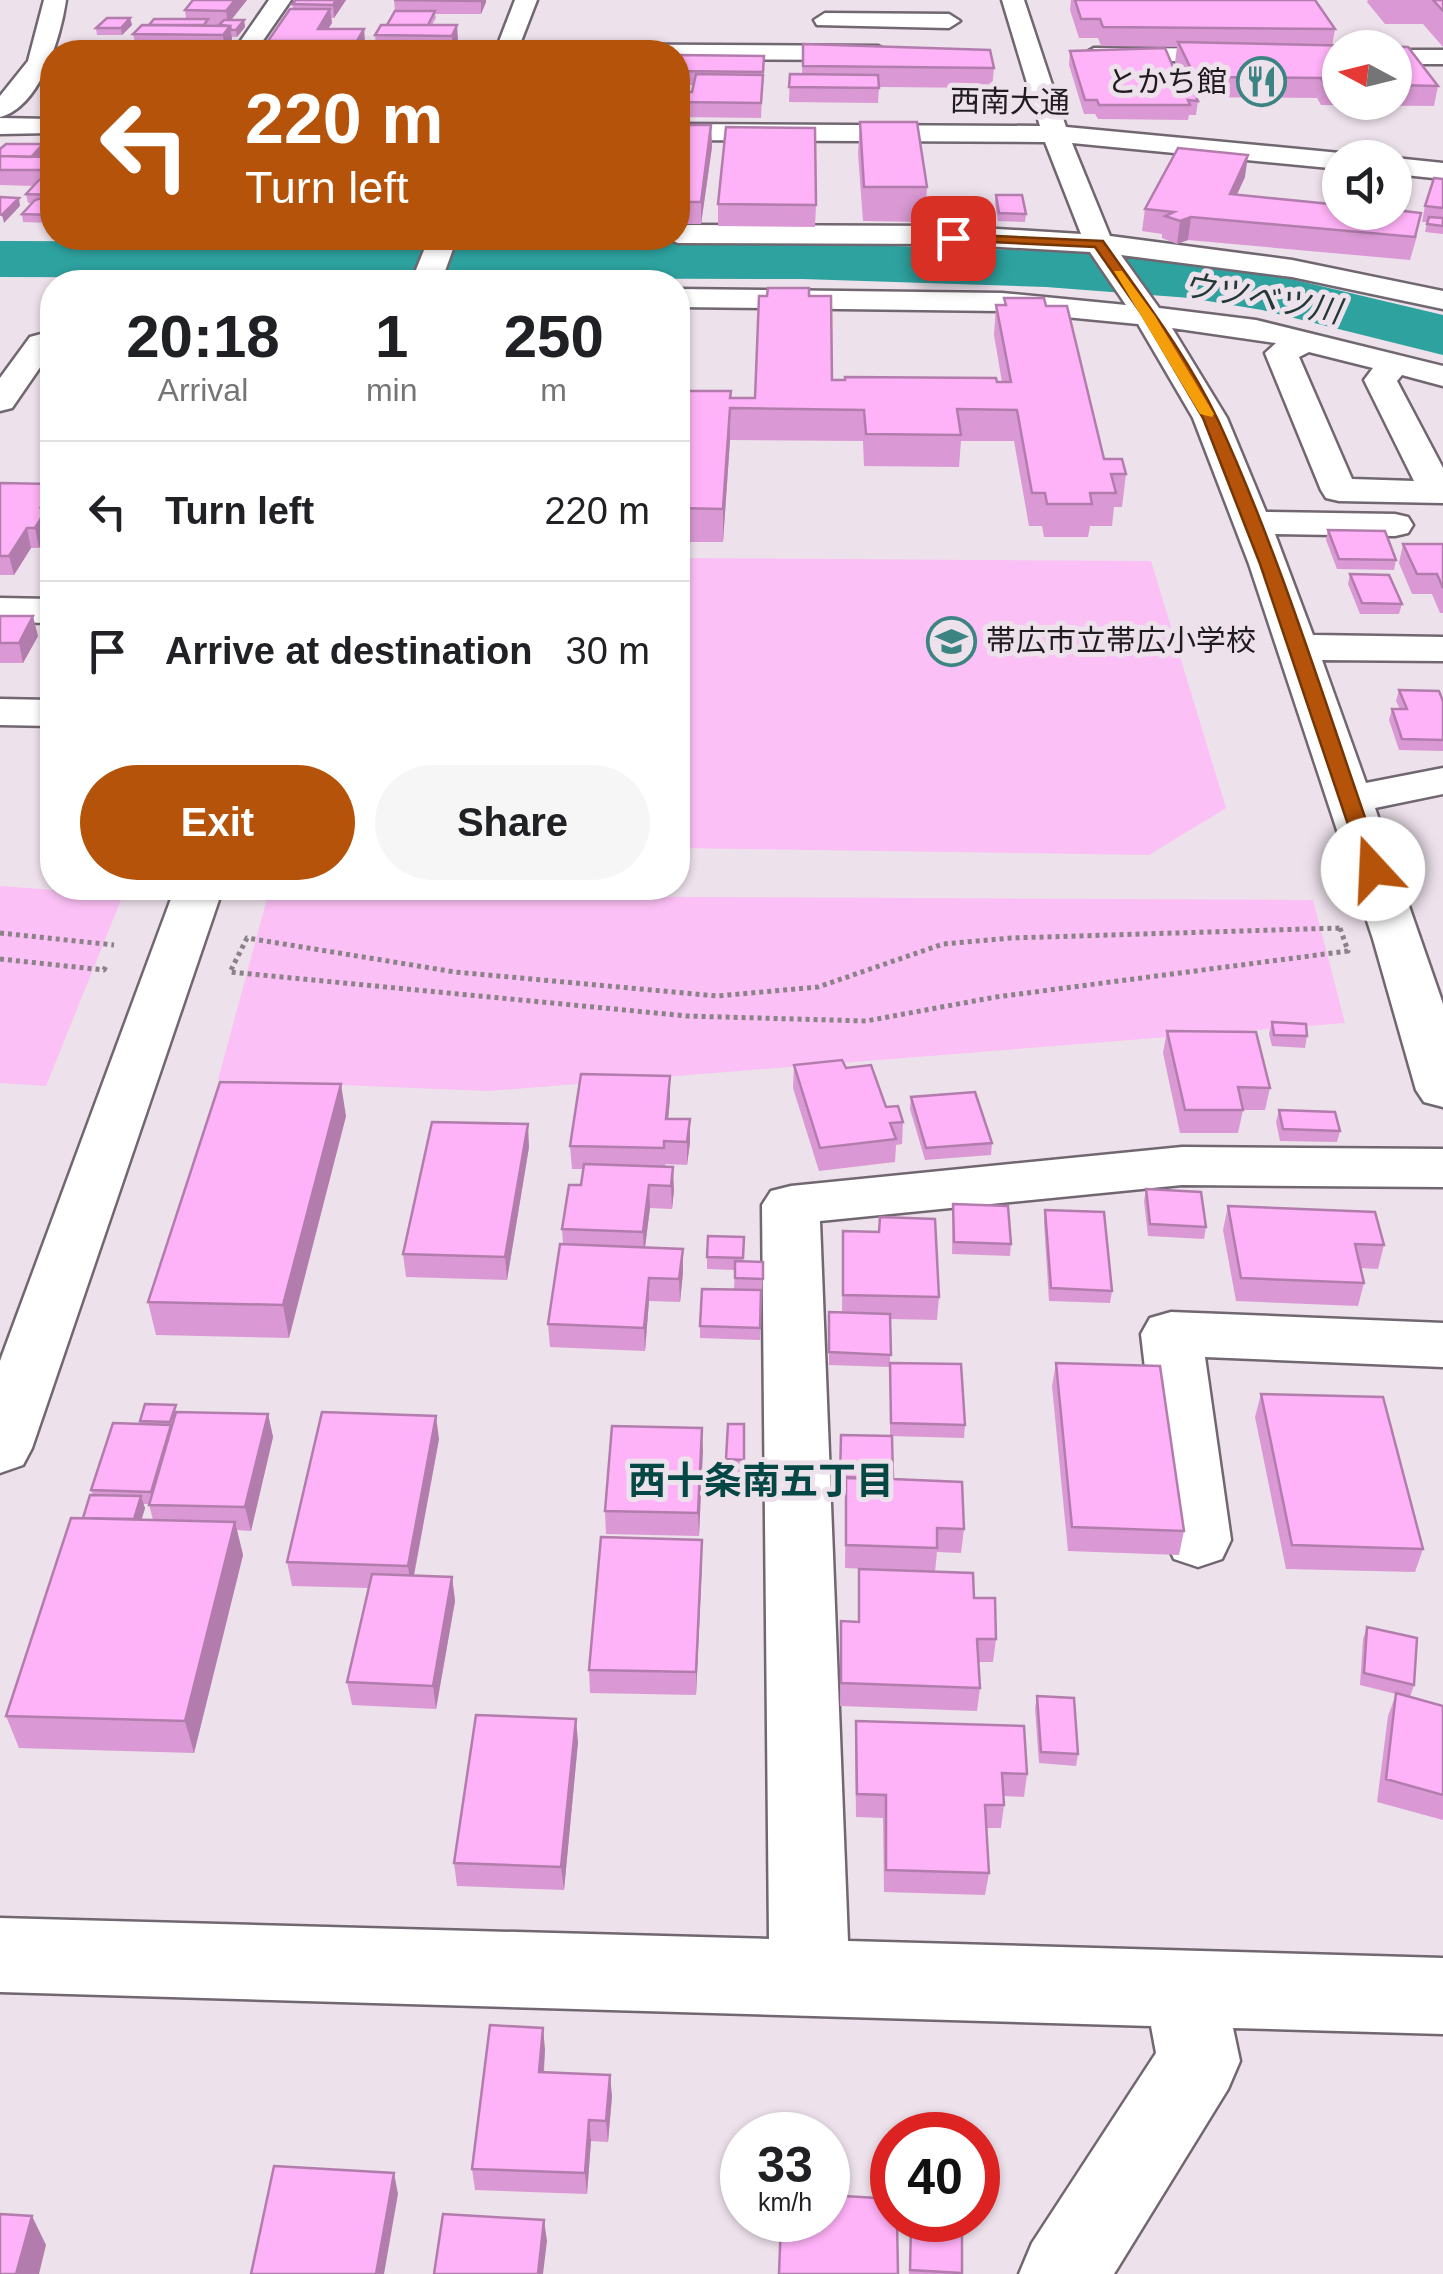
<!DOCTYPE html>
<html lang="en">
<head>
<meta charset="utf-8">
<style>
  :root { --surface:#fff; --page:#f6f6f6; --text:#202124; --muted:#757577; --line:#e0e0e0; --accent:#b45309 }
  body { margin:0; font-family:Helvetica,"Noto Sans JP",sans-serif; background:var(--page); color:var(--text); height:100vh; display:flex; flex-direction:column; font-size:38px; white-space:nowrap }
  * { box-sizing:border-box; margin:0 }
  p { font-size:32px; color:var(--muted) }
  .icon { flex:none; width:55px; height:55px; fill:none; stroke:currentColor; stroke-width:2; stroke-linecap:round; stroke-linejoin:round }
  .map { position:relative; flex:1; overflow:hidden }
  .panel { position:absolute; left:40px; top:270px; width:650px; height:630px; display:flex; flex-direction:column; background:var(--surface); border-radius:40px; box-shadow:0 2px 8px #0004 }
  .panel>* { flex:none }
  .banner { position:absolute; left:40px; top:40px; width:650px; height:210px; border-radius:40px; box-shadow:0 2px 8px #0004; background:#b45309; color:#fff; overflow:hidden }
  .needle { width:65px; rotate:277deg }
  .fabs { position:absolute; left:1322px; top:30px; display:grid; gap:20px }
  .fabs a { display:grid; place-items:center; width:90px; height:90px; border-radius:50%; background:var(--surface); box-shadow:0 2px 8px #0004; font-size:50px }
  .speed { position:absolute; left:720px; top:2112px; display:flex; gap:20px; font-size:50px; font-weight:700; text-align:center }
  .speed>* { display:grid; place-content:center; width:130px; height:130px; border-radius:50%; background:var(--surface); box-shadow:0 2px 8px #0004; line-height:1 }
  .speed small { font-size:25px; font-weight:400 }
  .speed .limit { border:15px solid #d22; background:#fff; color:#111 }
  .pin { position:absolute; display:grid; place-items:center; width:85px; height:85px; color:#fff; margin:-42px; border-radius:20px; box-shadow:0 5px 15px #0006 }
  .me { position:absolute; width:110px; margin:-55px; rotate:340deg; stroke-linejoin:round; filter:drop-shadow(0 0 8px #0008) }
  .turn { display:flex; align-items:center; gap:35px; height:210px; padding:0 40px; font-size:45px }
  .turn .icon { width:130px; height:130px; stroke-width:2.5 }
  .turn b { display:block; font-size:70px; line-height:85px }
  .eta { display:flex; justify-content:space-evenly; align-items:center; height:170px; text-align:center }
  .eta b { font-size:60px; font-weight:600; line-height:70px }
  .cta { display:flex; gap:20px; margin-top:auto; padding:20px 40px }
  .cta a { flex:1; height:115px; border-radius:60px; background:var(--accent); color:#fff; font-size:40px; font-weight:600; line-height:115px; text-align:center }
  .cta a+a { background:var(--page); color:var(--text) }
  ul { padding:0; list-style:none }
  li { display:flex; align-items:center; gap:30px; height:140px; padding:0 40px; border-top:2px solid var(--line) }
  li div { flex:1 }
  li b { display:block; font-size:38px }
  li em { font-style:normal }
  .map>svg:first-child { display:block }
  .green { fill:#fbc0f5 }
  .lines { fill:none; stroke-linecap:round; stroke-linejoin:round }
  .river { fill:#2ea29f; fill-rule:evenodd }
  .minor-casing { stroke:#716770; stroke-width:5 }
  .path { stroke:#8b8289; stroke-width:5; stroke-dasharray:4 4; stroke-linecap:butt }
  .minor { fill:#fff; fill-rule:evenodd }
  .wall { fill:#da99d4; fill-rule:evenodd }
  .shaded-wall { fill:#b27dad }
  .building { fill:#feb2f7; stroke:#b27dad; stroke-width:2.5 }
  .route { fill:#b45309; stroke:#753606; stroke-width:2.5 }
  .slow { fill:#f59e0b }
  .labels { text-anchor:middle; stroke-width:10; stroke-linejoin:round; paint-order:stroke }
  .far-poi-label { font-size:30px; fill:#201b1f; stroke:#ede1eb; text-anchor:end }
  .far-street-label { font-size:30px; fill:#201b1f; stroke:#ede1eb }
  .far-water-label { font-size:32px; font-style:italic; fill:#213938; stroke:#ede1eb }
  .neighbourhood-label { font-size:38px; font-weight:bold; fill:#044745; stroke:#ede1eb }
</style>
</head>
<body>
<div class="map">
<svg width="1443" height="2274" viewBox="0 0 1443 2274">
  <rect width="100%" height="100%" fill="#ede1eb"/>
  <!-- green -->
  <path class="green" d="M678,558L1151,561L1226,808L1149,855L678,848Z
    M0,886L123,895L46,1086L0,1083Z
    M268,895L1313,900L1345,1023L488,1091L218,1080Z"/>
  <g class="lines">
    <!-- river -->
    <path class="river" d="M0,241L802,243L1046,251L1190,260L1262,272L1443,315V355L1262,310L1190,298L1046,287L802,279L0,277Z"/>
    <defs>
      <path id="minor" d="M44,0H66C61,35 41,107 0,117V96L28,61Z
        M269,0H291L255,52H233Z
        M515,0H537L520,44L878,46L890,53L878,60L678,59V52H495Z
        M1002,0H1024L1066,127L1340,153L1351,158H1340V169L1072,143L1110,236L1292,260L1443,291V309L1292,277L1121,255L1159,308L1256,320L1443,366V386L1402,375L1397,381L1443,468V503L1339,501L1326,498L1321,490L1265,353L1276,343L1172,328L1227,418L1266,512L1395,514L1408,517L1413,525L1408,533L1395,536L1275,534L1313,635L1443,637V661L1322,660L1366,783L1443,768V794L1375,808L1443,1004V1107L1424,1102L1416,1090L1373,939L1249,564L1193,418L1138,324L1002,311L678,307V289L1002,293L1126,305L1090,252L947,244L678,243L666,238H678V225L947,226L1081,234L1045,142L678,140V124L1040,126ZM1309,352L1373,368L1364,380L1414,481L1352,479L1299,357Z
        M825,13L949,14L960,21L949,28L817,25L814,20Z
        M1094,48L1340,49V63L1086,60L1082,55Z
        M1395,50H1443V64H1395Z
        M0,118L52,119V133L0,134Z
        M1395,158L1443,163V179L1395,174Z
        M429,238H457L441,282H411Z
        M41,334L52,337V350L12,408L0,411V378L30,337Z
        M0,598L52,599V623L0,622Z
        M0,699L52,700V726L0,725Z
        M175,888H223L32,1448L23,1465L0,1473V1361Z
        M1182,1147L1443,1149V1187L1182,1185L820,1221L848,1941L1443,1958V2034L1233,2028L1240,2061L1228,2089L1114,2274H1019L1032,2243L1156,2053L1151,2026L0,1992V1918L769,1939L762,1205L771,1191L791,1186Z
        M1171,1312L1443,1323V1367L1205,1357L1231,1540L1222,1559L1198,1567L1174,1559L1165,1540L1141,1334L1150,1318Z"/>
    </defs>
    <!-- minor casing -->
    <use href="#minor" class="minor-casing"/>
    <!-- path -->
    <path class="path" d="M1340,928L1348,951L996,997L866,1021L687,1016L230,972L247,938L455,972L717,996L818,987L943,944L1011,938Z
      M0,933L114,945
      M0,959L104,970L106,966"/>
    <!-- minor -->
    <use href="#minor" class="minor"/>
  </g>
  <!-- wall -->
  <path class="wall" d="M193,0H247L231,20H244L245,27L237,37H232V39L223,52H132L136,47L133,34L149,25L186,19L185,10Z
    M346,0L334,18H331L332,23L328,29H364L365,43L360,52H270L268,41L293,9L292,4Z
    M394,0H486V2L481,14H435L436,18L432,25L458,39L453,50L407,49L376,46L375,35L387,25L395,11Z
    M1071,0H1315L1335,29L1332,46L1408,47L1438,86L1434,106L1321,105L1317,98L1196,97L1198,101L1196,115H1189L1188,120L1098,119L1095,114H1084L1069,65L1070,51L1165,48L1180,83H1186L1175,62L1177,47L1101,46L1098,38H1079L1070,10ZM1340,48H1395V102H1340Z
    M1368,0H1443V47L1423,24H1385L1367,2Z
    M130,18L132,25L122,35H97L96,28Z
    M803,44L994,68L992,88L879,87L878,103L789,102L790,74H802Z
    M678,55L764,56L761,118L678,117ZM686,85H694L692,92H685Z
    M860,122L927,187L925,222L863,221L858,154Z
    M678,125H711L712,147L701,224H678Z
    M43,144L44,152L40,157H52V223L23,222L22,214L32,203H28L26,194L34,186L0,185V149Z
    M1245,177L1237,194L1417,236L1410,260L1188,240L1177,244L1162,238V234L1142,231L1145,209Z
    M1443,179V234L1425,232L1427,222H1422L1425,206Z
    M996,195L1026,214L1025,222L998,221L995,203Z
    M718,204L816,205L815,227L718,226Z
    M809,296L832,380L1002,382L994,335L996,305H1004V298L1046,306L1104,459L1126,474L1122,507H1114L1112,526H1090L1088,537H1044L1042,526H1029L1014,441H961L959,467L864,466L863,441L730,440L723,542H678V391L731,398H755Z
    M0,483L52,484V516L39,548H31L14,575H0Z
    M1328,530L1396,560L1394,570L1337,569L1326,540Z
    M1403,544H1443V613H1440L1432,594H1412L1399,563Z
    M1350,574L1402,604L1399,614H1360L1348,584Z
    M0,616L38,636L23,663H0Z
    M1399,690L1443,701V751L1399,750L1389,720L1392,709H1400L1396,701Z
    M1272,1022L1307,1036L1305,1048L1272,1046L1269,1034Z
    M1167,1031L1270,1088L1265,1110H1243L1238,1133H1180L1163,1053Z
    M794,1065L846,1068L903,1122L902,1144L896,1145L895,1162L819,1171L793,1088Z
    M911,1097L992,1143L991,1155L925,1160L910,1109Z
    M670,1099L668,1119H690V1142L687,1165L665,1164L674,1190L672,1209L650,1208L645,1247L683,1249V1272L680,1302L649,1301L645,1351L550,1347L548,1324L563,1244L562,1229L581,1185L584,1169H572L570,1146Z
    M1279,1110L1340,1131L1337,1142L1280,1141L1276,1122Z
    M346,1116L289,1338L156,1335L148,1302Z
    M529,1147L507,1280L406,1277L403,1254Z
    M1146,1189L1206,1227L1204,1239L1148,1236L1144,1201Z
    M953,1204L1011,1244L1010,1256L952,1254Z
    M1228,1206L1384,1245L1378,1269L1360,1268L1364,1283L1358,1306L1236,1301L1223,1230Z
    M1045,1210L1112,1291L1110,1303L1049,1301L1044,1222Z
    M843,1231L939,1297L937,1320L890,1319V1363L965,1425L964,1438L890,1436V1367L829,1365V1312L842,1313Z
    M744,1237L743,1261L763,1262L760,1340L700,1338V1326L734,1290L735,1270L707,1269V1257Z
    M1056,1363L1184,1531L1179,1555L1068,1551L1052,1386Z
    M1261,1394L1423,1549L1415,1572L1286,1569L1255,1417Z
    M178,1412L268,1414L273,1437L251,1531L237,1530L243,1555L194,1753L19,1748L6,1716L93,1495L91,1490L141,1424L140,1421ZM143,1504H149L153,1520H141L145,1508Z
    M728,1424H744V1472L726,1471Z
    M702,1428L699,1536L606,1534L605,1511Z
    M841,1435L893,1479L964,1529L961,1553L937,1552L935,1572L845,1568L846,1490H840Z
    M439,1439L414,1576L452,1577L455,1601L436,1709L352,1705L347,1682L368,1588L292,1586L287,1562Z
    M702,1540L696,1695L590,1693L589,1670Z
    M859,1569L974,1598L996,1639L993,1662H978L980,1688L977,1711L840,1706L841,1621L858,1622Z
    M1367,1627L1414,1685L1410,1697L1443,1706V1820L1377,1802L1388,1716L1396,1694L1360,1685L1363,1639Z
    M1037,1696L1078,1754L1076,1766L1039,1763L1035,1708Z
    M856,1721L1027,1774L1024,1797L1004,1796V1805L1001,1828H986L989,1873L985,1895L884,1892L883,1818L856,1817L855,1744Z
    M578,1742L564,1890L457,1886L454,1863Z
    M545,2049L544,2073L612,2096L608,2142L591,2141L587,2194L475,2190L472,2169Z
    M911,2225L962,2228V2274H909Z"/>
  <!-- shaded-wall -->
  <path class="shaded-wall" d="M235,0H247L228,24L226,11Z
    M336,0H346L334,18L333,5Z
    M481,0H486V2L481,14Z
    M330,9L332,23L319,42L318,29Z
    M130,18L132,25L122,35L121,28Z
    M244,20L245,27L237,37L236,30Z
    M457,25L458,39L453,50L452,36Z
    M230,26L232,39L223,52H221L220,48L224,43L223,35Z
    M364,29L365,43L360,52H358L357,41Z
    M711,125L712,147L701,224V202Z
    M43,144L44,152L28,169L26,162Z
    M1248,155L1245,177L1227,216L1230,194Z
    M19,198L20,206L4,223L2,215Z
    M1191,217L1188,240L1177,244L1180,221Z
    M730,408V440L723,542V509Z
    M48,497L52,527L39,548L35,528L41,507Z
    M27,528L31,548L14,575L9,556Z
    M33,616L38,636L23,663L19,643Z
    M670,1076V1099L666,1142V1119Z
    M341,1084L346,1116L289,1338L283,1305Z
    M690,1119V1142L687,1165V1142Z
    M528,1124L529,1147L507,1280L505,1257Z
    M673,1167L674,1190L672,1209L671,1186Z
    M649,1185L650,1208L644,1255L643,1232Z
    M683,1249V1272L680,1302L679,1279Z
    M649,1278V1301L645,1351L644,1328Z
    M268,1414L273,1437L251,1531L245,1507Z
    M436,1416L439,1439L411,1590L408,1566Z
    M702,1428L703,1452L699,1536L698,1513Z
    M141,1496L145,1508L138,1532L134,1520Z
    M235,1522L243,1555L194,1753L185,1721Z
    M702,1540V1563L696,1695V1672Z
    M452,1577L455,1601L436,1709L433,1686Z
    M576,1719L578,1742L564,1890L561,1867Z
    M543,2028L545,2049L542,2094L539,2072Z
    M610,2075L612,2096L608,2142L606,2121Z
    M589,2120L591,2141L587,2194L585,2173Z
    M394,2173L398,2194L384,2274H376Z
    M32,2216L46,2245L39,2274H16Z
    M544,2220L547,2241L543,2274H538Z"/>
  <!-- building -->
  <path class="building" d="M193,0H235L226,11L185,10Z
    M296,0H336L333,5L292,4Z
    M394,0H481L480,1Z
    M1075,0H1315L1335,29L1103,27L1100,19H1081Z
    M1433,0H1443V11Z
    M290,9H330L318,29H364L357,41H268Z
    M395,11H435L428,25H387Z
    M107,18H130L121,28H96Z
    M154,19H208L204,25H149Z
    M224,20H244L236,30H231L230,26L219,25Z
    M142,25L230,26L223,35L133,34Z
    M381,25H457L452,36L375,35Z
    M141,42H224L220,48H170L165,52H132Z
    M1178,42L1408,47L1438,86L1395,85V48H1340V85H1325L1321,78L1195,77Z
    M602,44H651L649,52H600Z
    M803,44L990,50L994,68L803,66Z
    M369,46H407L404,52H365Z
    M1165,48L1180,83H1190L1198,101L1188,100L1190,105H1099L1097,100H1085L1070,51Z
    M678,55L764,56L763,72L678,71Z
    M678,73L686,74L683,88H678Z
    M696,74L763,75L761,103L678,102V92H692Z
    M790,74L878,75L879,88L789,87Z
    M860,122H917L927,187H864Z
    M678,125H711L701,202H678Z
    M726,127L815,128L816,205L718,204Z
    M6,144H43L31,157L0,156V149Z
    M1178,148L1248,155L1230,194L1340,205V212H1395V210L1421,213L1415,237L1191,217L1180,221L1165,216L1174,212L1145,209Z
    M0,156L52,157V170H0Z
    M1434,178L1443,179V208L1425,206Z
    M39,180H52V195L26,194Z
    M996,195H1022L1026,214L999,213Z
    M0,197L19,198L2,215L0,214Z
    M45,197H52V215L22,214L35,200Z
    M1429,217L1443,218V226L1427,224Z
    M768,288H809V296H831L832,380H845V377L996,378L997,382H1011L996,305H1006L1004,298H1044L1046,306H1067L1104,459H1122L1126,474H1111L1116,493H1090L1092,504H1047L1045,493H1032L1017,410L957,409L961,435L866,434L864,410L730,408L723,509L678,508V391H731L730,398H755L759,296H767Z
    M0,483L52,484V497H48L41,507H48L35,528H27L9,556H0Z
    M1328,530L1385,531L1396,560L1339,559Z
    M1403,544H1443V588L1437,574H1417Z
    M1350,574L1389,575L1402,604L1362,603Z
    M0,616H33L19,643H0Z
    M1399,690L1439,691L1443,701V740L1402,739L1392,709H1407Z
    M1272,1022L1306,1024L1307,1036L1274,1035Z
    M1167,1031L1256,1032L1270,1088L1238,1087L1243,1110H1185Z
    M842,1060L846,1068L871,1065L886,1107L898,1106L903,1122L890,1123L896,1139L820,1148L794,1065Z
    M581,1074L670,1076L666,1119H690L687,1142L664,1141V1148L570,1146Z
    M220,1082L341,1084L283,1305L148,1302Z
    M975,1092L992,1143L926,1148L911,1097Z
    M1279,1110L1335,1112L1340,1131L1283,1129Z
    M432,1122L528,1124L505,1257L403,1254Z
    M584,1164L673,1167L671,1186L649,1185L643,1232L562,1229L569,1185H581Z
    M1146,1189L1201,1192L1206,1227L1150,1224Z
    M953,1204L1008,1206L1011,1244L954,1242Z
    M1228,1206L1375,1212L1384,1245L1355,1244L1364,1283L1241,1278Z
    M1045,1210L1104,1212L1112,1291L1051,1288Z
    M880,1217L935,1219L939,1297L843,1295V1231L879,1232Z
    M708,1236L744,1237L743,1258L707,1257Z
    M560,1244L683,1249L679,1279L649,1278L644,1328L548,1324Z
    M735,1261L763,1262V1279L735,1278Z
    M702,1289L761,1290L760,1328L700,1326Z
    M829,1312L890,1314L891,1355L829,1352Z
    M890,1363L961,1364L965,1425L891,1423Z
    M1056,1363L1160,1366L1184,1531L1072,1527Z
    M1261,1394L1383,1397L1423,1549L1292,1545Z
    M145,1404L176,1405L170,1422L140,1421Z
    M176,1412L268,1414L245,1507L149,1505Z
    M322,1412L436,1416L408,1566L287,1562Z
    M113,1423L171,1425L151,1492L91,1490Z
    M728,1424H744V1460L726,1459Z
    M612,1426L702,1428L698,1513L605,1511Z
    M841,1435L892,1436L893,1479L840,1478Z
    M846,1477L962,1482L964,1529L937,1528V1548L846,1545Z
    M90,1495L141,1496L134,1519L83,1518Z
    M71,1518L235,1522L185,1721L6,1716Z
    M601,1537L702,1540L696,1672L589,1670Z
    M859,1569L973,1573L974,1598H995L996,1639H977L980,1688L841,1683V1621L859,1622Z
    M372,1574L452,1577L433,1686L347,1682Z
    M1367,1627L1417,1638L1414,1685L1364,1673Z
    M1396,1693L1443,1706V1795L1386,1779Z
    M1037,1696L1074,1698L1078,1754L1041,1752Z
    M476,1715L576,1719L561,1867L454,1863Z
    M856,1721L1024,1726L1027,1774L1002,1773L1004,1805H985L989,1873L886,1870V1795L857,1794Z
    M490,2025L543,2028L539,2072L610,2075L606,2121L589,2120L585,2173L472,2169Z
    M274,2166L394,2173L376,2274H251Z
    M828,2195L892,2199V2220H897L898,2274H779L781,2220H828Z
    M0,2214L32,2216L16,2274H0Z
    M443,2214L544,2220L538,2274H434Z
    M911,2225L962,2228V2273L910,2270Z"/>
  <!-- route -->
  <path class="route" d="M953,234L1103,241C1143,298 1188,357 1218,420C1284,564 1330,720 1383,869L1380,873L1373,875L1363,869L1260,564L1203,418L1143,316L1095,247L949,240Z"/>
  <!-- slow -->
  <path class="slow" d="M1114,271H1122L1155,316L1214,414L1212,417L1200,414Z"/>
  <!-- icons -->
  <defs>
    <symbol id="restaurant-ring" viewBox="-11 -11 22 22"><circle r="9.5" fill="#ede1eb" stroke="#3c8482" stroke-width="1.5"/><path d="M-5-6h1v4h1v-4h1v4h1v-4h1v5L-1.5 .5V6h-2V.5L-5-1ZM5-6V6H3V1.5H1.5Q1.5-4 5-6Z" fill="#3c8482"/></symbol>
    <symbol id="school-ring" viewBox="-11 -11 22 22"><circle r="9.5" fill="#ede1eb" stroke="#3c8482" stroke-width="1.5"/><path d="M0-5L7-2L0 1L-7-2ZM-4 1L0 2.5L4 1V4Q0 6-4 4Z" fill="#3c8482"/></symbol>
  </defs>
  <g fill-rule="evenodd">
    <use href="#restaurant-ring" x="1234" y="54" width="55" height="55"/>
    <use href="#school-ring" x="924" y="614" width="55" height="55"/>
  </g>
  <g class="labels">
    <!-- far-poi labels -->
    <g class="far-poi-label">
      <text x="1227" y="92">とかち館</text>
      <text x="986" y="651" text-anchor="start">帯広市立帯広小学校</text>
    </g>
    <!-- far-street labels -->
    <g class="far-street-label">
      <text transform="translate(1010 102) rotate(1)" y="10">西南大通</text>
    </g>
    <!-- far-water labels -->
    <g class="far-water-label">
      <text transform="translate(1262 298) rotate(10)" y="11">ウツベツ川</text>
    </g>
    <!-- neighbourhood labels -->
    <g class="neighbourhood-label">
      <text x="761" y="1494">西十条南五丁目</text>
    </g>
  </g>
</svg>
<div class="fabs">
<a><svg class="needle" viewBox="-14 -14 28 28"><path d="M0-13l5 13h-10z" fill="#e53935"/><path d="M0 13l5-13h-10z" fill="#757577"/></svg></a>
<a><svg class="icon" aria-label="sound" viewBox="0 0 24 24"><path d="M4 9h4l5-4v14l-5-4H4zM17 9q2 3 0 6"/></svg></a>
</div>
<div class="speed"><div>33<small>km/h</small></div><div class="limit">40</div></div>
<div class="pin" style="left:953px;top:238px;background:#d93025"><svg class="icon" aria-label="arrive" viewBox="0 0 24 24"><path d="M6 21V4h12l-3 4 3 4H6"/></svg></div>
<svg class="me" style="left:1373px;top:869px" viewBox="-20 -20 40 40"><circle r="19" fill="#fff"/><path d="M0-13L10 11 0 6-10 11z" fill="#b45309"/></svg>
<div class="banner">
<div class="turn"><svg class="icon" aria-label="left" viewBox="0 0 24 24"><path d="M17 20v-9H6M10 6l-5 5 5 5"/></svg><div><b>220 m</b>Turn left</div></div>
</div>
<section class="panel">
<div class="eta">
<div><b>20:18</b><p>Arrival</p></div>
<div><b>1</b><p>min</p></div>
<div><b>250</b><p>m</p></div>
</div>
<ul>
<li><svg class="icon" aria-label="left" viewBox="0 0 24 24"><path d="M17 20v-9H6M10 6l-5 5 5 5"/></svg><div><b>Turn left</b></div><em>220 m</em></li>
<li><svg class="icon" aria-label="arrive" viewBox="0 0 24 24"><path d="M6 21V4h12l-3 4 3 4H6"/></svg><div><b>Arrive at destination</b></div><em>30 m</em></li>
</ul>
<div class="cta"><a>Exit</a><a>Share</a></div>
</section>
</div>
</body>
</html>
